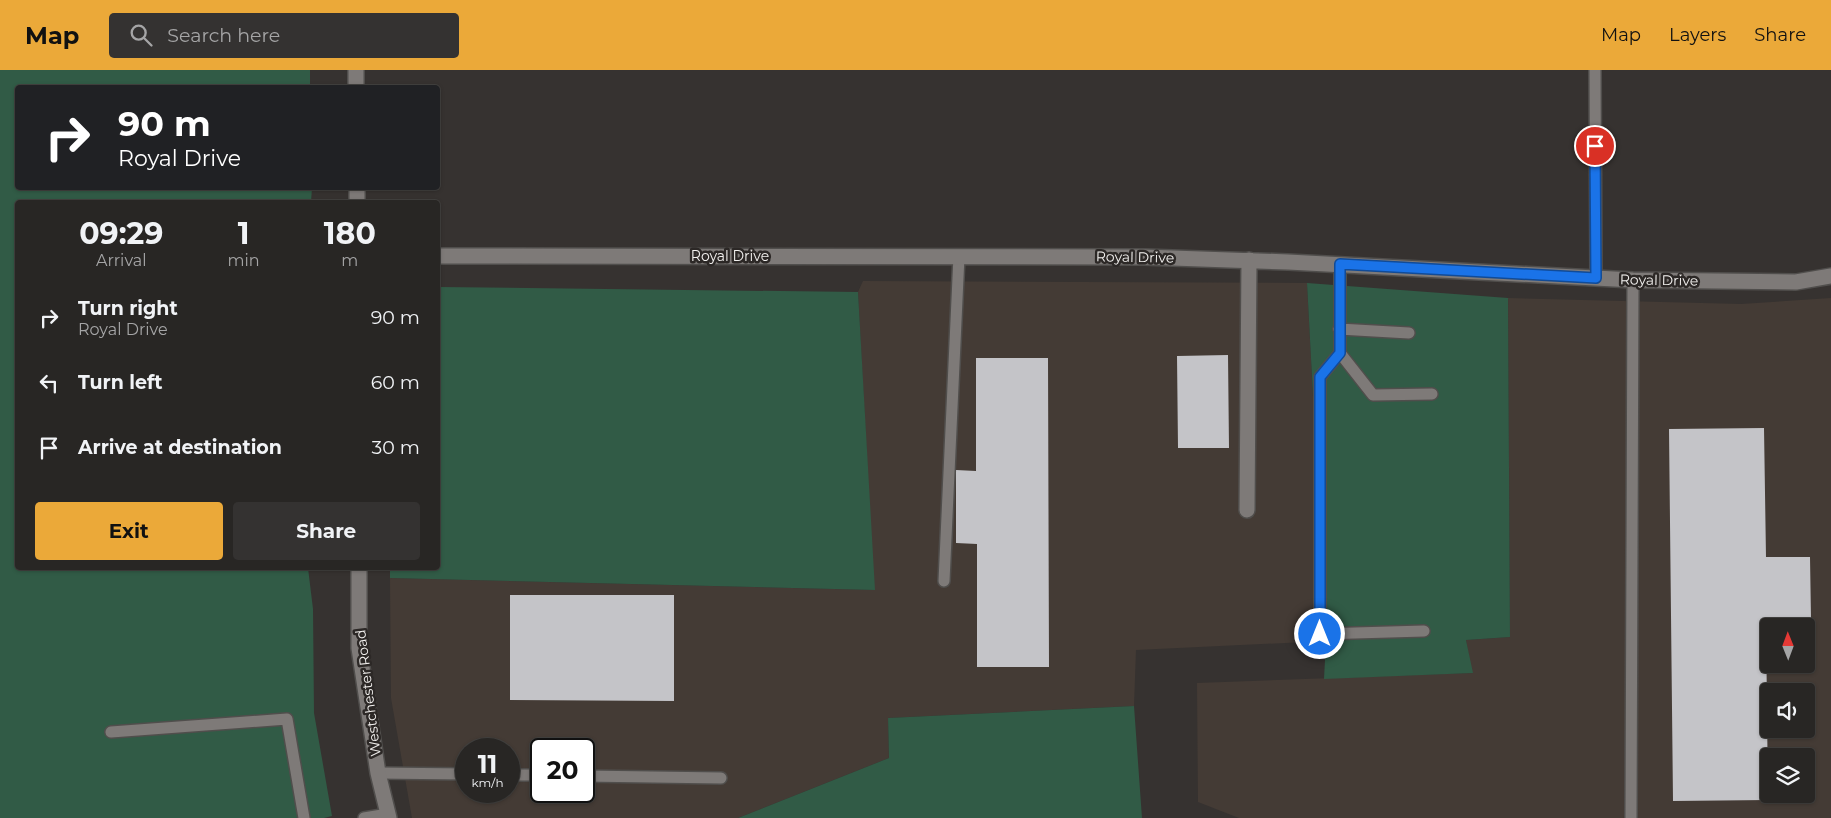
<!DOCTYPE html>
<html lang="en">
<head>
<meta charset="utf-8">
<style>
  :root { --surface:#282624; --page:#343231; --text:#f1f3f6; --muted:#a5a5a6; --line:#444341; --accent:#eba939 }
  body { margin:0; font-family:Montserrat,sans-serif; background:var(--page); color:var(--text); height:100vh; display:flex; flex-direction:column; font-size:19px; white-space:nowrap }
  * { box-sizing:border-box; margin:0 }
  p { font-size:16px; color:var(--muted) }
  .icon { flex:none; width:28px; height:28px; fill:none; stroke:currentColor; stroke-width:2; stroke-linecap:round; stroke-linejoin:round }
  .map { position:relative; flex:1; overflow:hidden }
  .drawer { position:absolute; left:15px; top:130px; width:425px; height:370px; display:flex; flex-direction:column; background:var(--surface); border-radius:5px; box-shadow:0 1px 4px #0004,0 0 0 1px var(--line) }
  .drawer>* { flex:none }
  .hud { position:absolute; left:15px; top:15px; width:425px; height:105px; border-radius:5px; box-shadow:0 1px 4px #0004,0 0 0 1px var(--line); background:#202124; color:#fff; overflow:hidden }
  .needle { width:32px; rotate:359deg }
  .fabs { position:absolute; left:1760px; top:548px; display:grid; gap:10px }
  .fabs a { display:grid; place-items:center; width:55px; height:55px; border-radius:5px; background:var(--surface); box-shadow:0 1px 4px #0004,0 0 0 1px var(--line); font-size:25px }
  .speed { position:absolute; left:455px; top:668px; display:flex; gap:10px; font-size:25px; font-weight:700; text-align:center }
  .speed>* { display:grid; place-content:center; width:65px; height:65px; border-radius:50%; background:var(--surface); box-shadow:0 1px 4px #0004,0 0 0 1px var(--line); line-height:1 }
  .speed small { font-size:12px; font-weight:400 }
  .speed .limit { border:2px solid #111; border-radius:8px; background:#fff; color:#111 }
  .pin { position:absolute; display:grid; place-items:center; width:42px; height:42px; color:#fff; margin:-21px; border:2px solid #fff; border-radius:50%; box-shadow:0 1px 5px #0007 }
  .me { position:absolute; width:55px; margin:-28px; rotate:0deg; stroke-linejoin:round; filter:drop-shadow(0 0 4px #0008) }
  .turn { display:flex; align-items:center; gap:18px; height:105px; padding:0 20px; font-size:22px }
  .turn .icon { width:65px; height:65px; stroke-width:2.5 }
  .turn b { display:block; font-size:35px; line-height:42px }
  .eta { display:flex; justify-content:space-evenly; align-items:center; height:85px; text-align:center }
  .eta b { font-size:30px; font-weight:700; line-height:35px }
  .button { display:flex; gap:10px; margin-top:auto; padding:10px 20px }
  .button a { flex:1; height:58px; border-radius:5px; background:var(--accent); color:#111; font-size:20px; font-weight:700; line-height:58px; text-align:center }
  .button a+a { background:var(--page); color:var(--text) }
  ul { padding:0; list-style:none }
  li { display:flex; align-items:center; gap:15px; height:65px; padding:0 20px }
  li div { flex:1 }
  li b { display:block; font-size:19px }
  li em { font-style:normal }
  header { display:flex; align-items:center; gap:30px; box-sizing:border-box; height:70px; padding:0 25px; background:var(--accent); color:#111 }
  header strong { font-size:24px }
  nav { display:flex; gap:28px; margin-inline-start:auto; font-size:18px }
  .search { width:350px; height:45px; background:var(--page); display:flex; align-items:center; gap:12px; box-sizing:border-box; padding:0 18px; border-radius:5px; color:var(--muted); font-size:19px }
  .map>svg:first-child { display:block }
  .built { fill:#443b35; fill-rule:evenodd }
  .green { fill:#315b46 }
  .building { fill:#c4c4c8 }
  .lines { fill:none; stroke-linecap:round; stroke-linejoin:round }
  .lane-casing { stroke:#504e4c; stroke-width:14 }
  .street-casing { stroke:#504e4c; stroke-width:18 }
  .secondary-casing { stroke:#504e4c; stroke-width:18 }
  .lane { stroke:#7e7a78; stroke-width:11 }
  .street { stroke:#7e7a78; stroke-width:15 }
  .secondary { stroke:#7e7a78; stroke-width:15 }
  .route-casing { stroke:#114b97; stroke-width:12 }
  .route { stroke:#1a73e8; stroke-width:9 }
  .labels { text-anchor:middle; stroke-width:5; stroke-linejoin:round; paint-order:stroke }
  .street-label { font-size:14px; fill:#f3f1ef; stroke:#2c2826 }
</style>
</head>
<body>
<header>
<strong>Map</strong>
<div class="search"><svg class="icon" aria-label="search" viewBox="0 0 24 24"><circle cx="10" cy="10" r="6"/><path d="M15 15l6 6"/></svg>Search here</div>
<nav><a>Map</a><a>Layers</a><a>Share</a></nav>
</header>
<div class="map">
<svg width="1831" height="748" viewBox="0 0 1831 748">
  <rect width="100%" height="100%" fill="#363230"/>
  <!-- built -->
  <path class="built" d="M863,211L1307,213L1326,571L1136,580L1134,636L888,648L889,688L738,748H412L391,628L390,508L874,520L858,222ZM466,679H509V721H466ZM541,679H584V721H541Z
    M1508,228L1741,234L1831,228V748H1239L1198,732L1197,613L1472,603L1466,570L1510,567ZM1769,556H1806V594H1769ZM1769,621H1806V659H1769ZM1769,686H1806V724H1769Z"/>
  <!-- green -->
  <path class="green" d="M0,0H310V17L18,18V118H312L311,132H18V498H308L313,539L314,643L332,746L324,748H0Z
    M1307,213L1508,228L1510,567L1466,570L1473,603L1324,609L1326,571Z
    M438,217L858,222L875,520L390,508V498H438Z
    M1134,636L1142,748H738L889,688L888,648Z"/>
  <!-- building -->
  <path class="building" d="M1228,285L1229,378H1178L1177,286Z
    M976,288H1048L1049,597H977V474L956,473V400L976,401Z
    M1764,358L1766,487H1810L1811,549L1766,550L1768,730L1673,731L1669,359Z
    M510,525H674V631L510,630Z"/>
  <g class="lines">
    <defs>
      <path id="lane" d="M1595,0L1596,208
        M1340,194V283L1320,307V564L1424,561
        M1339,259L1409,263
        M1340,283L1373,325L1432,324
        M944,511L959,186
        M111,662L287,649L304,748
        M378,703L466,704
        M509,705H541
        M584,706L721,708
        M364,748L388,744
        M1631,748L1633,210"/>
      <path id="street" d="M438,186L1144,187L1288,192L1633,210L1796,212L1831,206
        M1247,440L1249,190"/>
      <path id="secondary" d="M356,0V18
        M357,118V132
        M359,498V578L378,703L389,748"/>
    </defs>
    <!-- lane casing -->
    <use href="#lane" class="lane-casing"/>
    <!-- street casing -->
    <use href="#street" class="street-casing"/>
    <!-- secondary casing -->
    <use href="#secondary" class="secondary-casing"/>
    <!-- lane -->
    <use href="#lane" class="lane"/>
    <!-- street -->
    <use href="#street" class="street"/>
    <!-- secondary -->
    <use href="#secondary" class="secondary"/>
  </g>
  <g class="lines">
    <defs>
      <path id="route" d="M1320,564V307L1340,283V194L1596,208L1595,76"/>
    </defs>
    <!-- route casing -->
    <use href="#route" class="route-casing"/>
    <!-- route -->
    <use href="#route" class="route"/>
  </g>
  <g class="labels">
    <!-- street labels -->
    <g class="street-label">
      <text x="730" y="191">Royal Drive</text>
      <text transform="translate(1135 187) rotate(1)" y="5">Royal Drive</text>
      <text transform="translate(1659 210) rotate(1)" y="5">Royal Drive</text>
      <text transform="translate(368 623) rotate(-97)" y="5">Westchester Road</text>
    </g>
  </g>
</svg>
<div class="fabs">
<a><svg class="needle" viewBox="-14 -14 28 28"><path d="M0-13l5 13h-10z" fill="#e53935"/><path d="M0 13l5-13h-10z" fill="#a5a5a6"/></svg></a>
<a><svg class="icon" aria-label="sound" viewBox="0 0 24 24"><path d="M4 9h4l5-4v14l-5-4H4zM17 9q2 3 0 6"/></svg></a>
<a><svg class="icon" aria-label="layers" viewBox="0 0 24 24"><path d="M12 4l9 5-9 5-9-5zM3 14l9 5 9-5"/></svg></a>
</div>
<div class="speed"><div>11<small>km/h</small></div><div class="limit">20</div></div>
<div class="pin" style="left:1595px;top:76px;background:#d93025"><svg class="icon" aria-label="arrive" viewBox="0 0 24 24"><path d="M6 21V4h12l-3 4 3 4H6"/></svg></div>
<svg class="me" style="left:1320px;top:564px" viewBox="-20 -20 40 40"><circle r="17" fill="#1a73e8" stroke="#fff" stroke-width="3"/><path d="M0-11L8 9 0 5-8 9z" fill="#fff"/></svg>
<div class="hud">
<div class="turn"><svg class="icon" aria-label="right" viewBox="0 0 24 24"><path d="M7 20v-9h11M14 6l5 5-5 5"/></svg><div><b>90 m</b>Royal Drive</div></div>
</div>
<section class="drawer">
<div class="eta">
<div><b>09:29</b><p>Arrival</p></div>
<div><b>1</b><p>min</p></div>
<div><b>180</b><p>m</p></div>
</div>
<ul>
<li><svg class="icon" aria-label="right" viewBox="0 0 24 24"><path d="M7 20v-9h11M14 6l5 5-5 5"/></svg><div><b>Turn right</b><p>Royal Drive</p></div><em>90 m</em></li>
<li><svg class="icon" aria-label="left" viewBox="0 0 24 24"><path d="M17 20v-9H6M10 6l-5 5 5 5"/></svg><div><b>Turn left</b></div><em>60 m</em></li>
<li><svg class="icon" aria-label="arrive" viewBox="0 0 24 24"><path d="M6 21V4h12l-3 4 3 4H6"/></svg><div><b>Arrive at destination</b></div><em>30 m</em></li>
</ul>
<div class="button"><a>Exit</a><a>Share</a></div>
</section>
</div>
</body>
</html>
